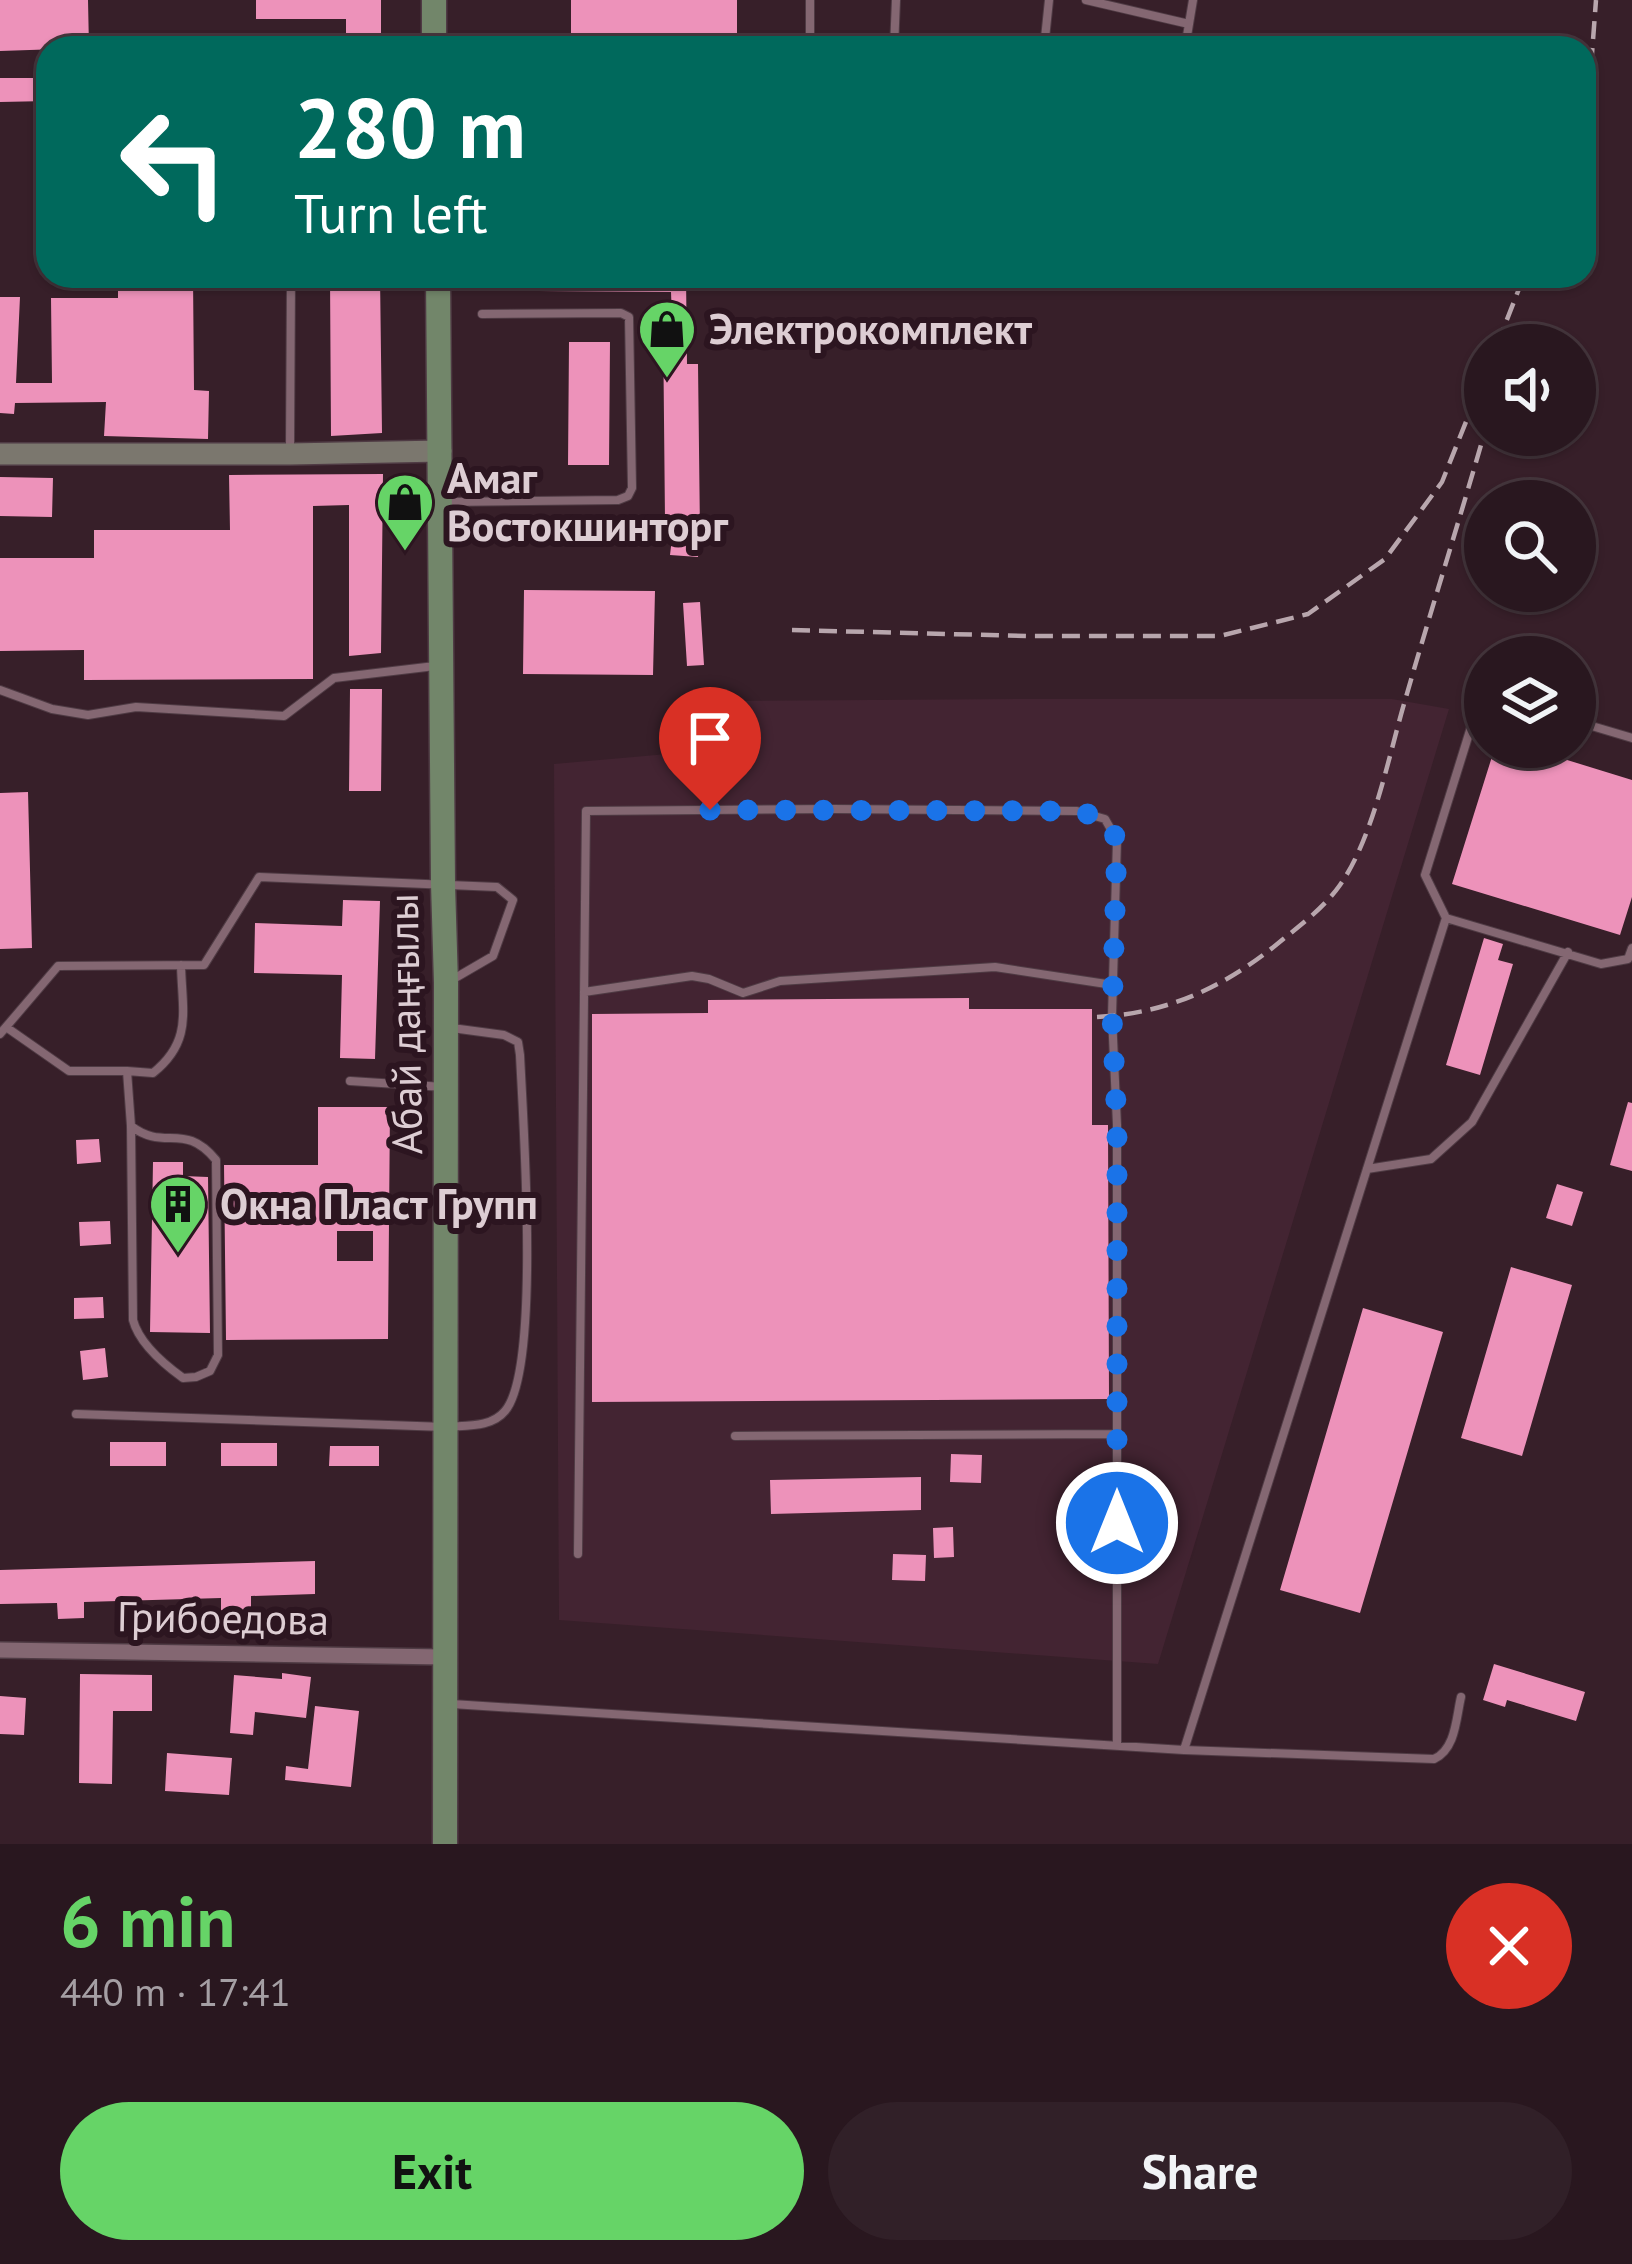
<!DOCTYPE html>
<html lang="en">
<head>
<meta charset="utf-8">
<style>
  :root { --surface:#29171f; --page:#312028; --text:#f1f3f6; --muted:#a59fa4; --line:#45363d; --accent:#66d467 }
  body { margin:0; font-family:"PT Sans",sans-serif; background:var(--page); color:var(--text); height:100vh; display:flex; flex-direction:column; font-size:45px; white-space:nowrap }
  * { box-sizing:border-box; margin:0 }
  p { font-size:39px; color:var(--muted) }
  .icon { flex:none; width:66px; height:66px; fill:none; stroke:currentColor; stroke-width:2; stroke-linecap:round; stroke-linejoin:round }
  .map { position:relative; height:1844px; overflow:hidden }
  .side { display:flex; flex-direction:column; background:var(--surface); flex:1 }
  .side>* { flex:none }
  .banner { position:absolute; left:36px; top:36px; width:1560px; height:252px; border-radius:36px; box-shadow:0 3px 9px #0004,0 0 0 3px var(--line); background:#00695c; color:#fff; overflow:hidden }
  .fabs { position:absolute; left:1464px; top:324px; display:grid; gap:24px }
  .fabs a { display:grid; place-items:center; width:132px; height:132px; border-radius:50%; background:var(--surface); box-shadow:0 3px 9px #0004,0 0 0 3px var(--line); font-size:60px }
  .pin { position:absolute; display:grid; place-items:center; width:102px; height:102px; color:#fff; margin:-123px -51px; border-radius:50% 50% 50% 0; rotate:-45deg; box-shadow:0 0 12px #0007 }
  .pin .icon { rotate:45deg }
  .me { position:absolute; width:132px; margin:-66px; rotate:0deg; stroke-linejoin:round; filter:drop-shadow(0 0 9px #0008) }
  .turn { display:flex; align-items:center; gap:42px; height:252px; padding:0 60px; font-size:54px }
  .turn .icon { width:156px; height:156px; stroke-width:2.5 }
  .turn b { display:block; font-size:84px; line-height:102px }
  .round { display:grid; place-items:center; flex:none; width:126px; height:126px; border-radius:63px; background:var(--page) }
  .summary { display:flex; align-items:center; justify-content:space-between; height:204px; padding:0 60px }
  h1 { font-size:72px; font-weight:700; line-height:90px; color:var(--accent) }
  .button { display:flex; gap:24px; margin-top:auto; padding:24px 60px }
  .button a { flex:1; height:138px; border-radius:72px; background:var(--accent); color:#111; font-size:48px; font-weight:700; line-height:138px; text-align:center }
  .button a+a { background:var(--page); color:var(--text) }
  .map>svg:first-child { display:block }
  .built { fill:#432432 }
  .building { fill:#ed92ba; fill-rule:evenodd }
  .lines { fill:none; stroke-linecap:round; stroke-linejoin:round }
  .lane-casing { stroke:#4f3b44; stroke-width:10 }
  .street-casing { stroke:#4f3b44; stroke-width:18 }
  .secondary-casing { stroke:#4f3b44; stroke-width:24 }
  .primary-casing { stroke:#4f3b44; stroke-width:27 }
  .lane { stroke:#846772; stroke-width:8 }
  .street { stroke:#846772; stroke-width:15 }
  .secondary { stroke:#7b776e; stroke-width:21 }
  .primary { stroke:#72866a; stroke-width:24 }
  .rail { stroke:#b8a6ad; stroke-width:4.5; stroke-dasharray:18 9; stroke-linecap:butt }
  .route { stroke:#1a73e8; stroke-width:21; stroke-dasharray:0 37.8 }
  .labels { text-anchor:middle; stroke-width:12; stroke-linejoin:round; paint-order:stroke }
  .poi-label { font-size:42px; font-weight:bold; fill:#ddcdd3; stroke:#2c1520; text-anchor:start }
  .street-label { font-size:42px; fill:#ddcdd3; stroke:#2c1520 }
</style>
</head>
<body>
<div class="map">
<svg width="1632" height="1844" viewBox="0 0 1632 1844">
  <rect width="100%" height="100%" fill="#371f29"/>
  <!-- built -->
  <path class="built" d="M1035,699H1392L1449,709L1158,1664L559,1620L554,764L713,750L724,701Z"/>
  <!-- building -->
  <path class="building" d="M0,0H88L89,48L0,51Z
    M256,0H381V48H346V19H256Z
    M571,0H737V48H571Z
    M0,78H48V101L0,102Z
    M118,276H193L194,390L209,391L208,439L104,436L106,402L15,403L14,414L0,413V297H20L16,383H52L51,298H118Z
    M330,276H380L382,433L331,436Z
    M539,276H686L687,364H698L700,533L698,557L670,555L674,521H665L663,319H672L671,292L539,291Z
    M569,342H610L609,465H568Z
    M383,474L381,653L349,656V505L313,506V679L84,680V650L0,651V558H94V530H230L229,475Z
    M0,477L53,478L52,517L0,516Z
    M524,590L655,591L653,675L523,674Z
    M700,602L704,665L687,666L683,603Z
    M350,689H382L381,791H349Z
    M1495,747H1525L1632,780V897L1620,935L1452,884Z
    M28,792L32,948L0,949V793Z
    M343,900L380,901L375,1059L340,1058L342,975L254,973L255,923L342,926Z
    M1484,938L1503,944L1498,960L1513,964L1480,1075L1446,1065Z
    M969,998V1009H1092V1125H1108L1109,1399L592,1402V1014L708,1013V1000Z
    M1628,1102L1632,1103V1171L1610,1165Z
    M318,1107H390L388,1339L226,1340L224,1165H318ZM337,1231H373V1261H337Z
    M99,1139L101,1162L77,1164L76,1140Z
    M153,1162H183V1176L208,1177L210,1333L150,1332Z
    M1557,1184L1583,1192L1572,1226L1546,1218Z
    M110,1221L111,1244L80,1246L79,1222Z
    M1511,1267L1572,1285L1522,1456L1461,1438Z
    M103,1297L104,1318L74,1319V1298Z
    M1363,1308L1443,1332L1360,1613L1280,1590Z
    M105,1348L108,1377L83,1380L80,1351Z
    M110,1442H166V1466H110Z
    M221,1443H277V1466H221Z
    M330,1446H379V1466H329Z
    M951,1454L982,1455L981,1483L950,1482Z
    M921,1477V1510L771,1514L770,1480Z
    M953,1527L954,1557L934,1558L933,1528Z
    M893,1554L926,1555L925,1581L892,1580Z
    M315,1561V1594L251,1596V1616L221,1617V1598L84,1602V1618L58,1619L57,1603L0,1604V1570Z
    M1494,1664L1585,1692L1576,1721L1507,1700L1505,1707L1483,1700Z
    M282,1673L311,1677L306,1718L255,1712L253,1735L230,1733L234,1675L282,1679Z
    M80,1674L152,1675V1711H113L112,1784L79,1783Z
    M0,1696L26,1698L24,1735L0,1734Z
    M315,1706L359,1711L351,1787L285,1780L286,1766L308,1769Z
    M167,1753L232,1758L229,1795L165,1791Z"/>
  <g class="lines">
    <defs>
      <path id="lane" d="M810,0V48
        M1086,0L1189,24
        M894,48L896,0
        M1044,48L1049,0
        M1185,48L1193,0
        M290,448L291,276
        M443,502L618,500L628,496L632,488L629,317L621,313L482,314
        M0,690L52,709L88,715L136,707L284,716L334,678L435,666
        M1575,721L1632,738
        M1446,918L1601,964L1628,959L1632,948
        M584,992L692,976L709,979L743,993L780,981L995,967L1113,985
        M6,1027L69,1071H127
        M0,1034L58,966L204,965L259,877L497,887L513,900L493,956L450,981
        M350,1081L444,1087
        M131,1126L133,1320C139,1343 165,1365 183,1378L196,1377L210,1371L218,1355L216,1160C184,1121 165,1152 131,1126L127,1071L153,1073C193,1041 182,1011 181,965
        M1367,1169L1431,1159L1472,1122L1568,952
        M76,1414L445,1427C466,1425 491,1428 505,1411C541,1369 523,1120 520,1055L518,1042L504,1035L452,1028
        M735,1436L1117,1434
        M578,1554L586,811L833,809L1077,811L1105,819L1117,840L1112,1016L1117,1125V1745
        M452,1704L1184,1750L1434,1759C1456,1749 1456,1718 1461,1697
        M1184,1750L1446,918L1425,875L1472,724L1485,706"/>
      <path id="street" d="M0,1650L444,1657"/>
      <path id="secondary" d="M0,454H290L441,451"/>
      <path id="primary" d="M434,48V0
        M438,276L443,884L446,983L445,1844"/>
    </defs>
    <!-- lane casing -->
    <use href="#lane" class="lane-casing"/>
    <!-- street casing -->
    <use href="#street" class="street-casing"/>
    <!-- secondary casing -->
    <use href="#secondary" class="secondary-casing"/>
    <!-- primary casing -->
    <use href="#primary" class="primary-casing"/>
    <!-- lane -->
    <use href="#lane" class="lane"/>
    <!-- street -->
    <use href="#street" class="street"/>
    <!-- secondary -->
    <use href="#secondary" class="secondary"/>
    <!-- primary -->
    <use href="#primary" class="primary"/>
    <!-- rail -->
    <path class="rail" d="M1584,92L1591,67L1596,0
      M1497,345L1524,276
      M792,630L1027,636H1220L1308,614L1385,559L1442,482L1485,374
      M1097,1017C1173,1013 1230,984 1287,936C1306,921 1326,905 1340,885C1373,838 1388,759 1404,704C1430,613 1459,522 1485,431"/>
  </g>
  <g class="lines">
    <!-- route -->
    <path class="route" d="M710,810L1077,811L1106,819L1117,840L1112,1016L1117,1125V1523"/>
  </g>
  <!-- icons -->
  <defs>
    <symbol id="shop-pin" viewBox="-11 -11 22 30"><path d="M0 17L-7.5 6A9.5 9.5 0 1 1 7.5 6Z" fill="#66d467" stroke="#2c1520"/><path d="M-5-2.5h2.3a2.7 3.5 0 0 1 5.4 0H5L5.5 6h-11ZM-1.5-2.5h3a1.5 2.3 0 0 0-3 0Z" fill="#111"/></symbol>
    <symbol id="building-pin" viewBox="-11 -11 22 30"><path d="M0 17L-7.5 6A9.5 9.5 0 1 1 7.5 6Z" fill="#66d467" stroke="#2c1520"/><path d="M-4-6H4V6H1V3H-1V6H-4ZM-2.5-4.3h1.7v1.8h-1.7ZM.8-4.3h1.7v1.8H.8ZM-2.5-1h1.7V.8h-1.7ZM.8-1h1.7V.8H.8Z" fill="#111"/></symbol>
  </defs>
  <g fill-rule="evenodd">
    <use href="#shop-pin" x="634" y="296" width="66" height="90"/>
    <use href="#shop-pin" x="372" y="469" width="66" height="90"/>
    <use href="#building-pin" x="145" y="1171" width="66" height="90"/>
  </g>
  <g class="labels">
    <!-- poi labels -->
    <g class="poi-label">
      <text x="709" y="344">Электрокомплект</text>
      <text x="447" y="493">Амаг<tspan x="447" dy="48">Востокшинторг</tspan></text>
      <text x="220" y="1219">Окна Пласт Групп</text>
    </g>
    <!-- street labels -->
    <g class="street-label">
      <text transform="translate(405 1024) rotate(-91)" y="15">Абай даңғылы</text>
      <text transform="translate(223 1618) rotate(1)" y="15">Грибоедова</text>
    </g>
  </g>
</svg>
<div class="fabs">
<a><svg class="icon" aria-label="sound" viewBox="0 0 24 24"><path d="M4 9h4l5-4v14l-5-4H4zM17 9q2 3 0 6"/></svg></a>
<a><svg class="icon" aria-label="search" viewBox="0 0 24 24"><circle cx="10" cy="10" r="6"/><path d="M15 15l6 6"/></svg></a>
<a><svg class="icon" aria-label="layers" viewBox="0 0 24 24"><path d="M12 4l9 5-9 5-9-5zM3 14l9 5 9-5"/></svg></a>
</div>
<div class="pin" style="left:710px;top:810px;background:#d93025"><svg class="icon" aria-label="arrive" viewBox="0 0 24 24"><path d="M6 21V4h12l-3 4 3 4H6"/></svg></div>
<svg class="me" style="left:1117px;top:1523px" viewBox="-20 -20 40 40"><circle r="17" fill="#1a73e8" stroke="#fff" stroke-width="3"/><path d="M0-11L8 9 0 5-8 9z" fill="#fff"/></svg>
<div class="banner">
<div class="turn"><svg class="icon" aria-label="left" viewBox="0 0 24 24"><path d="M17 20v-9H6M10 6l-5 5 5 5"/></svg><div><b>280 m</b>Turn left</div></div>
</div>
</div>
<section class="side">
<div class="summary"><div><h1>6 min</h1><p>440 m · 17:41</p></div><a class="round" style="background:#d93025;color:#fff"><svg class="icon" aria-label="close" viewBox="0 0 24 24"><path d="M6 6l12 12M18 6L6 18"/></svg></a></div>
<div class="button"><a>Exit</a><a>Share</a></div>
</section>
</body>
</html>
